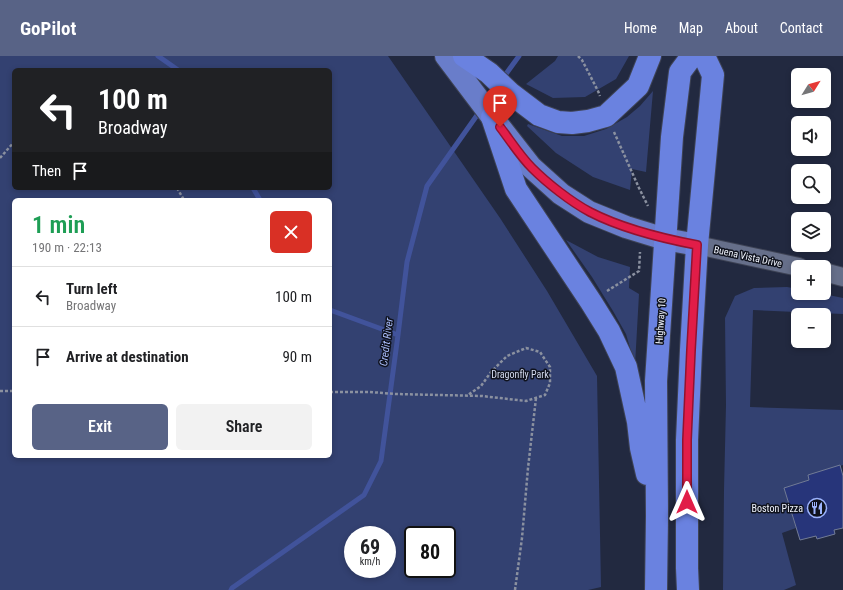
<!DOCTYPE html>
<html lang="en">
<head>
<meta charset="utf-8">
<style>
  :root { --surface:#fff; --page:#f2f2f2; --text:#202124; --muted:#757577; --line:#e0e0e0; --accent:#586386 }
  body { margin:0; font-family:"Roboto Condensed",sans-serif; background:var(--page); color:var(--text); height:100vh; display:flex; flex-direction:column; font-size:15px; white-space:nowrap }
  * { box-sizing:border-box; margin:0 }
  p { font-size:13px; color:var(--muted) }
  .icon { flex:none; width:22px; height:22px; fill:none; stroke:currentColor; stroke-width:2; stroke-linecap:round; stroke-linejoin:round }
  .map { position:relative; flex:1; overflow:hidden }
  .details { position:absolute; left:12px; top:142px; width:320px; height:260px; display:flex; flex-direction:column; background:var(--surface); border-radius:6px; box-shadow:0 2px 6px #0003 }
  .details>* { flex:none }
  .banner { position:absolute; left:12px; top:12px; width:320px; height:122px; border-radius:6px; box-shadow:0 2px 6px #0003; background:#202124; color:#fff; overflow:hidden }
  .needle { width:26px; rotate:53deg }
  .controls { position:absolute; left:791px; top:12px; display:grid; gap:8px }
  .controls a { display:grid; place-items:center; width:40px; height:40px; border-radius:6px; background:var(--surface); box-shadow:0 2px 6px #0003; font-size:20px }
  .speed { position:absolute; left:344px; top:470px; display:flex; gap:8px; font-size:20px; font-weight:700; text-align:center }
  .speed>* { display:grid; place-content:center; width:52px; height:52px; border-radius:50%; background:var(--surface); box-shadow:0 2px 6px #0003; line-height:1 }
  .speed small { font-size:10px; font-weight:400 }
  .speed .limit { border:2px solid #111; border-radius:6px; background:#fff; color:#111 }
  .pin { position:absolute; display:grid; place-items:center; width:34px; height:34px; color:#fff; margin:-41px -17px; border-radius:50% 50% 50% 0; rotate:-45deg; box-shadow:0 0 4px #0007 }
  .pin .icon { rotate:45deg }
  .me { position:absolute; width:44px; margin:-22px; rotate:0deg; stroke-linejoin:round; filter:drop-shadow(0 0 3px #0008) }
  .turn { display:flex; align-items:center; gap:14px; height:84px; padding:0 20px; font-size:18px }
  .turn .icon { width:52px; height:52px; stroke-width:2.5 }
  .turn b { display:block; font-size:28px; line-height:34px }
  .then { display:flex; align-items:center; height:38px; padding:0 20px; background:#0003; gap:8px; font-size:15px }
  .round { display:grid; place-items:center; flex:none; width:42px; height:42px; border-radius:6px; background:var(--page) }
  .headline { display:flex; align-items:center; justify-content:space-between; height:68px; padding:0 20px }
  h1 { font-size:24px; font-weight:600; line-height:30px; color:#1e9e55 }
  .button { display:flex; gap:8px; margin-top:auto; padding:8px 20px }
  .button a { flex:1; height:46px; border-radius:6px; background:var(--accent); color:#fff; font-size:16px; font-weight:600; line-height:46px; text-align:center }
  .button a+a { background:var(--page); color:var(--text) }
  ul { padding:0; list-style:none }
  li { display:flex; align-items:center; gap:12px; height:60px; padding:0 20px; border-top:1px solid var(--line) }
  li div { flex:1 }
  li b { display:block; font-size:15px }
  li em { font-style:normal }
  header { display:flex; align-items:center; gap:24px; box-sizing:border-box; height:56px; padding:0 20px; background:var(--accent); color:#fff }
  header strong { font-size:19px }
  nav { display:flex; gap:22px; margin-inline-start:auto; font-size:14px }
  .map>svg:first-child { display:block }
  .green { fill:#334171; fill-rule:evenodd }
  .lines { fill:none; stroke-linecap:round; stroke-linejoin:round }
  .stream { stroke:#41539b; stroke-width:5 }
  .building { fill:#27357a; stroke:#727c97 }
  .minor-casing { stroke:#3e4355; stroke-width:20 }
  .primary-casing { stroke:#3e4355; stroke-width:24 }
  .trunk-casing { stroke:#3e4355; stroke-width:24 }
  .path { stroke:#8b91a0; stroke-width:2.5; stroke-dasharray:3 2; stroke-linecap:butt }
  .minor { stroke:#666f8a; stroke-width:18 }
  .primary { stroke:#697dca; stroke-width:22 }
  .trunk { stroke:#6a82e0; stroke-width:22 }
  .route-casing { stroke:#92132f; stroke-width:10 }
  .route { stroke:#e11d48; stroke-width:7 }
  .labels { text-anchor:middle; stroke-width:3; stroke-linejoin:round; paint-order:stroke }
  .street-label { font-size:10px; fill:#f0f4fd; stroke:#0f121d }
  .park-label { font-size:10px; fill:#d2d9ee; stroke:#0f121d }
  .poi-label { font-size:10px; fill:#f0f4fd; stroke:#0f121d; text-anchor:end }
  .water-label { font-size:11px; font-style:italic; fill:#a9bcf9; stroke:#0f121d }
</style>
</head>
<body>
<header>
<strong>GoPilot</strong>
<nav><a>Home</a><a>Map</a><a>About</a><a>Contact</a></nav>
</header>
<div class="map">
<svg width="843" height="534" viewBox="0 0 843 534">
  <rect width="100%" height="100%" fill="#222940"/>
  <!-- green -->
  <path class="green" d="M0,0H388L500,162L547,235L597,320L601,531L588,534H0ZM14,14H330V132H14ZM14,144H330V400H14ZM353,479H387V513H353ZM413,479H447V513H413Z
    M558,0H629L616,23L585,41L553,42L526,28L555,5Z
    M653,35L646,116L632,113L630,134L593,121L556,97L527,70L528,68L562,80H584L606,73L627,61L640,50Z
    M566,184L598,201L630,211L629,232L639,238L635,309L626,278L613,255L592,221Z
    M787,231L798,233V237H819L843,242V258L753,254L750,351L843,354V409L808,419L809,424L784,432L796,472L782,477L796,529L784,534H723L724,434L726,349L725,262L735,240L754,232Z"/>
  <g class="lines">
    <!-- stream -->
    <path class="stream" d="M158,0L178,14
      M503,22L519,0
      M253,132L260,144
      M330,254L398,279
      M231,534L232,532L364,439L381,405L398,279L407,206L427,130L480,55"/>
  </g>
  <!-- building -->
  <path class="building" d="M840,409L843,420V472L834,474L835,478L817,483L816,480L800,484L784,432L809,424L808,419Z"/>
  <g class="lines">
    <defs>
      <path id="minor" d="M697,189L799,211
        M824,216L843,221"/>
      <path id="primary" d="M446,0L492,61L531,111L561,138L589,156L626,171L665,183L697,189"/>
      <path id="trunk" d="M464,0L489,17L510,37L539,59L558,66L572,67L588,65L606,60L638,30L650,0
        M492,61L516,133L591,246L609,275L626,311L638,366L641,392L647,418
        M656,534L657,460L656,325L672,81L680,16L692,0
        M688,534L687,512V384L691,294L697,189L713,19L704,0"/>
    </defs>
    <!-- minor casing -->
    <use href="#minor" class="minor-casing"/>
    <!-- primary casing -->
    <use href="#primary" class="primary-casing"/>
    <!-- trunk casing -->
    <use href="#trunk" class="trunk-casing"/>
    <!-- path -->
    <path class="path" d="M578,0L582,4L598,35L600,40
      M614,76L639,132L648,150
      M0,102L14,86
      M177,132L184,144
      M607,235L639,215L640,196
      M0,335H14
      M330,336H370L396,338L482,340L526,345L545,339L550,327V311L540,296L526,292L507,300L491,316L481,330L468,339
      M515,534L522,482L528,412L536,342"/>
    <!-- minor -->
    <use href="#minor" class="minor"/>
    <!-- primary -->
    <use href="#primary" class="primary"/>
    <!-- trunk -->
    <use href="#trunk" class="trunk"/>
  </g>
  <g class="lines">
    <defs>
      <path id="route" d="M500,71C510,84 520,100 532,112C547,127 571,146 590,156C623,173 660,182 697,189L691,294L687,384V446"/>
    </defs>
    <!-- route casing -->
    <use href="#route" class="route-casing"/>
    <!-- route -->
    <use href="#route" class="route"/>
  </g>
  <!-- icons -->
  <defs>
    <symbol id="restaurant-ring" viewBox="-11 -11 22 22"><circle r="9.5" fill="#0f121d" stroke="#9db4fd" stroke-width="1.5"/><path d="M-5-6h1v4h1v-4h1v4h1v-4h1v5L-1.5 .5V6h-2V.5L-5-1ZM5-6V6H3V1.5H1.5Q1.5-4 5-6Z" fill="#9db4fd"/></symbol>
  </defs>
  <g fill-rule="evenodd">
    <use href="#restaurant-ring" x="806" y="441" width="22" height="22"/>
  </g>
  <g class="labels">
    <!-- street labels -->
    <g class="street-label">
      <text transform="translate(748 200) rotate(12)" y="4">Buena Vista Drive</text>
      <text transform="translate(660 265) rotate(-86)" y="4">Highway 10</text>
    </g>
    <!-- park labels -->
    <g class="park-label">
      <text x="520" y="322">Dragonfly Park</text>
    </g>
    <!-- poi labels -->
    <g class="poi-label">
      <text x="803" y="456">Boston Pizza</text>
    </g>
    <!-- water labels -->
    <g class="water-label">
      <text transform="translate(386 286) rotate(-83)" y="4">Credit River</text>
    </g>
  </g>
</svg>
<div class="controls">
<a><svg class="needle" viewBox="-14 -14 28 28"><path d="M0-13l5 13h-10z" fill="#e53935"/><path d="M0 13l5-13h-10z" fill="#757577"/></svg></a>
<a><svg class="icon" aria-label="sound" viewBox="0 0 24 24"><path d="M4 9h4l5-4v14l-5-4H4zM17 9q2 3 0 6"/></svg></a>
<a><svg class="icon" aria-label="search" viewBox="0 0 24 24"><circle cx="10" cy="10" r="6"/><path d="M15 15l6 6"/></svg></a>
<a><svg class="icon" aria-label="layers" viewBox="0 0 24 24"><path d="M12 4l9 5-9 5-9-5zM3 14l9 5 9-5"/></svg></a>
<a>+</a>
<a>−</a>
</div>
<div class="speed"><div>69<small>km/h</small></div><div class="limit">80</div></div>
<div class="pin" style="left:500px;top:71px;background:#d93025"><svg class="icon" aria-label="arrive" viewBox="0 0 24 24"><path d="M6 21V4h12l-3 4 3 4H6"/></svg></div>
<svg class="me" style="left:687px;top:446px" viewBox="-20 -20 40 40"><path d="M0-17L14 15 0 8-14 15z" fill="#e11d48" stroke="#fff" stroke-width="4"/></svg>
<div class="banner">
<div class="turn"><svg class="icon" aria-label="left" viewBox="0 0 24 24"><path d="M17 20v-9H6M10 6l-5 5 5 5"/></svg><div><b>100 m</b>Broadway</div></div>
<div class="then">Then<svg class="icon" aria-label="arrive" viewBox="0 0 24 24"><path d="M6 21V4h12l-3 4 3 4H6"/></svg></div>
</div>
<section class="details">
<div class="headline"><div><h1>1 min</h1><p>190 m · 22:13</p></div><a class="round" style="background:#d93025;color:#fff"><svg class="icon" aria-label="close" viewBox="0 0 24 24"><path d="M6 6l12 12M18 6L6 18"/></svg></a></div>
<ul>
<li><svg class="icon" aria-label="left" viewBox="0 0 24 24"><path d="M17 20v-9H6M10 6l-5 5 5 5"/></svg><div><b>Turn left</b><p>Broadway</p></div><em>100 m</em></li>
<li><svg class="icon" aria-label="arrive" viewBox="0 0 24 24"><path d="M6 21V4h12l-3 4 3 4H6"/></svg><div><b>Arrive at destination</b></div><em>90 m</em></li>
</ul>
<div class="button"><a>Exit</a><a>Share</a></div>
</section>
</div>
</body>
</html>
